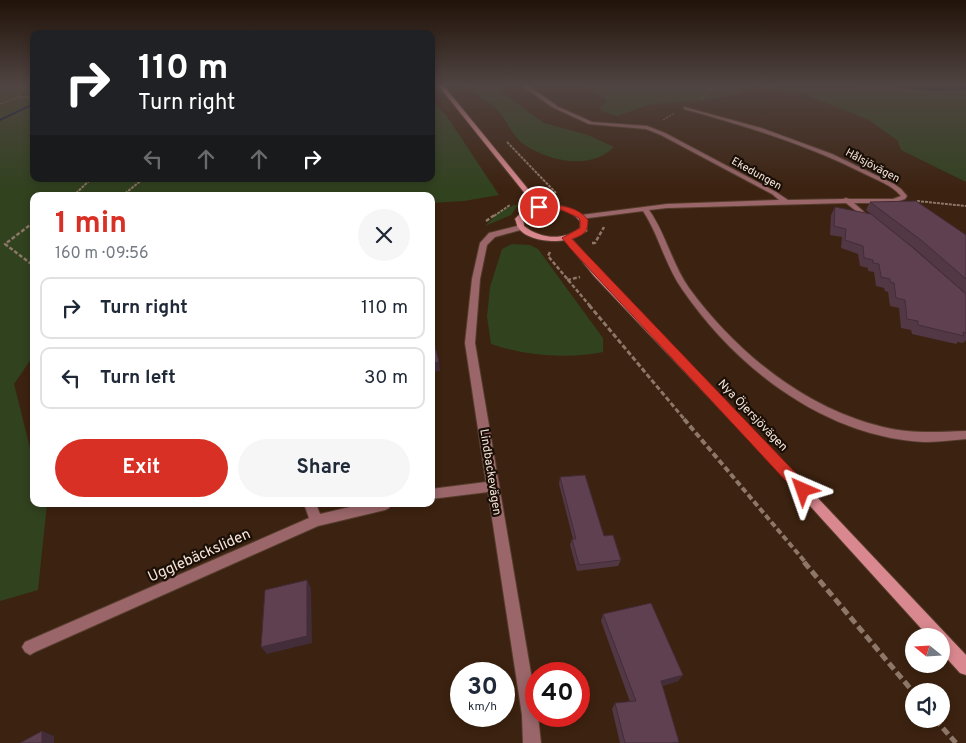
<!DOCTYPE html>
<html lang="en">
<head>
<meta charset="utf-8">
<style>
  :root { --surface:#fff; --page:#f6f6f7; --text:#1f2937; --muted:#747a83; --line:#e0e1e3; --accent:#d93025 }
  body { margin:0; font-family:Overpass,sans-serif; background:var(--page); color:var(--text); height:100vh; display:flex; flex-direction:column; font-size:19px; white-space:nowrap }
  * { box-sizing:border-box; margin:0 }
  p { font-size:16px; color:var(--muted) }
  .icon { flex:none; width:28px; height:28px; fill:none; stroke:currentColor; stroke-width:2; stroke-linecap:round; stroke-linejoin:round }
  .map { position:relative; flex:1; overflow:hidden }
  .details { position:absolute; left:30px; top:192px; width:405px; height:315px; display:flex; flex-direction:column; background:var(--surface); border-radius:10px; box-shadow:0 2px 8px #0003 }
  .details>* { flex:none }
  .top-card { position:absolute; left:30px; top:30px; width:405px; height:152px; border-radius:10px; box-shadow:0 2px 8px #0003; background:#202124; color:#fff; overflow:hidden }
  .needle { width:32px; rotate:288deg }
  .controls { position:absolute; left:905px; top:628px; display:grid; gap:10px }
  .controls a { display:grid; place-items:center; width:45px; height:45px; border-radius:50%; background:var(--surface); box-shadow:0 2px 8px #0003; font-size:25px }
  .speed { position:absolute; left:450px; top:662px; display:flex; gap:10px; font-size:25px; font-weight:700; text-align:center }
  .speed>* { display:grid; place-content:center; width:65px; height:65px; border-radius:50%; background:var(--surface); box-shadow:0 2px 8px #0003; line-height:1 }
  .speed small { font-size:12px; font-weight:400 }
  .speed .limit { border:8px solid #d22; background:#fff; color:#111 }
  .pin { position:absolute; display:grid; place-items:center; width:42px; height:42px; color:#fff; margin:-21px; border:2px solid #fff; border-radius:50%; box-shadow:0 1px 5px #0007 }
  .me { position:absolute; width:55px; margin:-28px; rotate:317deg; stroke-linejoin:round; filter:drop-shadow(0 0 4px #0008) }
  .turn { display:flex; align-items:center; gap:18px; height:105px; padding:0 25px; font-size:22px }
  .turn .icon { width:65px; height:65px; stroke-width:2.5 }
  .turn b { display:block; font-size:35px; line-height:42px }
  .lanes { display:flex; align-items:center; height:48px; padding:0 25px; background:#0003; justify-content:center; gap:25px; direction:ltr }
  .lanes .off { opacity:.35 }
  .round { display:grid; place-items:center; flex:none; width:52px; height:52px; border-radius:26px; background:var(--page) }
  .head { display:flex; align-items:center; justify-content:space-between; height:85px; padding:0 25px }
  h1 { font-size:30px; font-weight:700; line-height:38px; color:var(--accent) }
  .primary-button { display:flex; gap:10px; margin-top:auto; padding:10px 25px }
  .primary-button a { flex:1; height:58px; border-radius:30px; background:var(--accent); color:#fff; font-size:20px; font-weight:700; line-height:58px; text-align:center }
  .primary-button a+a { background:var(--page); color:var(--text) }
  ul { padding:0; list-style:none }
  li { display:flex; align-items:center; gap:15px; height:62px; margin:0 10px 8px; padding:0 15px; border:2px solid var(--line); border-radius:10px }
  li div { flex:1 }
  li b { display:block; font-size:19px }
  li em { font-style:normal }
  .map>svg:first-child { display:block }
  .green { fill:#31421f }
  .water { fill:#02103d }
  .lines { fill:none; stroke-linecap:round; stroke-linejoin:round }
  .stream { fill:#02103d; fill-rule:evenodd }
  .lane-casing { stroke:#563d2c; stroke-width:2 }
  .street-casing { stroke:#563d2c; stroke-width:2 }
  .secondary-casing { stroke:#563d2c; stroke-width:2 }
  .path-far5 { stroke:#8d7768; stroke-width:1; stroke-dasharray:2.5 1; stroke-linecap:butt }
  .path-far4 { stroke:#8d7768; stroke-width:2; stroke-dasharray:3 1; stroke-linecap:butt }
  .path-far3 { stroke:#8d7768; stroke-width:2.5; stroke-dasharray:4 2; stroke-linecap:butt }
  .path-far2 { stroke:#8d7768; stroke-width:3; stroke-dasharray:5 2.5; stroke-linecap:butt }
  .path-far1 { stroke:#8d7768; stroke-width:4; stroke-dasharray:6 3; stroke-linecap:butt }
  .path { stroke:#8d7768; stroke-width:5; stroke-dasharray:8 4; stroke-linecap:butt }
  .lane { fill:#9a666a; fill-rule:evenodd }
  .street { fill:#9a666a; fill-rule:evenodd }
  .secondary { fill:#da888f; fill-rule:evenodd }
  .wall { fill:#523745 }
  .shaded-wall { fill:#422d38 }
  .building { fill:#5f4050; stroke:#422d38 }
  .route { fill:#d93025; stroke:#8d1f18 }
  .labels { text-anchor:middle; stroke-width:4.5; stroke-linejoin:round; paint-order:stroke }
  .far-street-label { font-size:11px; fill:#f6e4d9; stroke:#1a0f07 }
  .street-label { font-size:12px; fill:#f6e4d9; stroke:#1a0f07 }
  .near-street-label { font-size:15px; fill:#f6e4d9; stroke:#1a0f07 }
</style>
</head>
<body>
<div class="map">
<svg width="966" height="743" viewBox="0 0 966 743">
  <rect width="100%" height="100%" fill="#3c2210"/>
  <!-- green -->
  <path class="green" d="M0,85H34V179H431V99L448,118L499,195L464,201L431,203V196H34V355L14,384L34,464V504H47L38,590L0,601Z
    M465,85H503L501,92L544,123L588,135L614,147C591,170 550,162 525,145C514,139 507,121 499,112C489,101 475,95 465,85Z
    M579,85H720L795,88L874,85L934,91L966,90V182L901,150L898,141L869,120L798,92L756,87L742,89L737,94L715,99L648,105L617,116L599,110L607,100Z
    M514,205H518L511,215L485,226L499,212Z
    M512,244L530,245L538,249L603,338V352C568,359 525,356 491,344L487,317L490,287L502,249Z"/>
  <!-- water -->
  <path class="water" d="M720,85H865L853,88H795Z
    M874,85H966V90L934,91Z"/>
  <g class="lines">
    <!-- stream -->
    <path class="stream" d="M33,103H34V105L0,121V119Z"/>
    <defs>
      <path id="lane" d="M527,85L556,105V107H552L521,85Z"/>
      <path id="street" d="M554,105L592,122L647,126L665,133L776,192L788,200L843,199L846,198L849,199H893L901,196C892,185 877,180 865,174C808,145 746,126 684,109V107L761,128L832,154L894,184L901,189L907,196L905,199L893,203H854L872,219V221L870,222L846,203L667,208L649,210C666,234 672,264 689,288C736,352 804,408 883,427C910,434 938,432 966,431V439C952,440 938,442 924,442C825,437 736,368 682,289C665,265 659,235 643,211L581,219L578,217L581,215L667,204L779,200L772,194L661,135L646,129L589,124L552,107Z
        M521,225H524V229L495,237L487,245L480,279L475,343L536,703V716H538L541,743H523L522,715L488,492L431,499V489L486,482L465,343L472,279L480,243L489,233Z
        M304,504H316L320,514L363,504H391L389,508L385,510L318,526L35,652L30,655L25,652L22,647L25,642L309,518Z"/>
      <path id="secondary" d="M443,85L541,205C558,204 575,206 586,220L587,231L572,239L600,272L780,458L966,655V675L960,673L941,652V636H928L772,464L594,276L565,240C552,243 525,240 518,227C517,227 516,220 515,219C521,212 527,209 535,206L438,85ZM540,209C555,208 570,209 580,221V228C563,241 541,239 524,226L523,219L528,213Z"/>
    </defs>
    <!-- lane casing -->
    <use href="#lane" class="lane-casing"/>
    <!-- street casing -->
    <use href="#street" class="street-casing"/>
    <!-- secondary casing -->
    <use href="#secondary" class="secondary-casing"/>
    <!-- path-far5 -->
    <path class="path-far5" d="M695,85L713,89L700,100
      M19,97V93L27,85
      M0,104L19,97H34
      M663,120L675,113
      M507,142L508,143"/>
    <!-- path-far4 -->
    <path class="path-far4" d="M507,142L556,193
      M73,196L91,179
      M122,196L143,179
      M917,201L966,206
      M494,216L510,205"/>
    <!-- path-far3 -->
    <path class="path-far3" d="M486,221L496,214
      M34,222L5,244L34,266
      M592,243H595L604,227
      M550,252L548,256L590,306
      M567,280L580,277"/>
    <!-- path-far2 -->
    <path class="path-far2" d="M589,305L685,420"/>
    <!-- path-far1 -->
    <path class="path-far1" d="M684,419L806,563"/>
    <!-- path -->
    <path class="path" d="M804,562L914,693
      M935,719L956,743"/>
    <!-- lane -->
    <use href="#lane" class="lane"/>
    <!-- street -->
    <use href="#street" class="street"/>
    <!-- secondary -->
    <use href="#secondary" class="secondary"/>
  </g>
  <!-- wall -->
  <path class="wall" d="M870,202L966,235V294L915,249L866,210Z
    M835,207L966,294V340L963,343L958,342L956,344L912,334L911,330L901,328L899,308L890,306L888,292L885,291L884,288L876,286L874,272L868,271V268L860,266L858,254L841,248L842,237L830,235L831,215Z
    M560,477L604,536L621,560L618,566L577,571L570,545L572,539H573L559,484Z
    M603,614L683,675L678,681L662,686L679,742L678,743H620L612,709L615,703L630,702L601,621Z"/>
  <!-- shaded-wall -->
  <path class="shaded-wall" d="M439,362L440,371L431,372V363Z
    M307,580L311,588L312,643L267,654L261,647Z
    M683,675L678,681L656,687L661,681Z
    M42,731L54,736V743H42Z"/>
  <!-- building -->
  <path class="building" d="M916,201L966,235V279L921,240L870,202Z
    M835,207L871,214L912,247L966,294V333L963,332L964,336L918,325V321L907,319L905,300L896,298L894,283L890,282V279L881,277L879,264L873,263V260L864,258L863,246L845,240L846,229L834,226Z
    M431,339H433L439,362L431,363Z
    M585,475L604,536L613,535L621,560L579,565L572,539H576L560,477Z
    M307,580V636L261,647L265,590Z
    M651,603L683,675L661,681L679,742L671,743H625L615,703L636,701L603,614Z
    M42,731V743H20Z"/>
  <!-- sky -->
  <linearGradient id="sky" x2="0" y2="1"><stop stop-color="#211309"/><stop offset="0.45" stop-color="#504442"/><stop offset="1" stop-color="#504442" stop-opacity="0"/></linearGradient>
  <rect width="966" height="189" fill="url(#sky)"/>
  <!-- route -->
  <path class="route" d="M539,205C556,205 577,205 588,220C588,233 583,235 572,239L808,486L810,490L808,494L803,496L798,494L570,248L562,238L580,228V221L579,218L562,210L536,209L535,207Z"/>
  <g class="labels">
    <!-- far-street labels -->
    <g class="far-street-label">
      <text transform="translate(873 165) rotate(28)" y="4">Hålsjövägen</text>
      <text transform="translate(757 173) rotate(29)" y="4">Ekedungen</text>
    </g>
    <!-- street labels -->
    <g class="street-label">
      <text transform="translate(753 415) rotate(46)" y="4">Nya Öjersjövägen</text>
      <text transform="translate(491 472) rotate(81)" y="4">Lindbackevägen</text>
    </g>
    <!-- near-street labels -->
    <g class="near-street-label">
      <text transform="translate(199 555) rotate(-24)" y="5">Ugglebäcksliden</text>
    </g>
  </g>
</svg>
<div class="controls">
<a><svg class="needle" viewBox="-14 -14 28 28"><path d="M0-13l5 13h-10z" fill="#e53935"/><path d="M0 13l5-13h-10z" fill="#747a83"/></svg></a>
<a><svg class="icon" aria-label="sound" viewBox="0 0 24 24"><path d="M4 9h4l5-4v14l-5-4H4zM17 9q2 3 0 6"/></svg></a>
</div>
<div class="speed"><div>30<small>km/h</small></div><div class="limit">40</div></div>
<div class="pin" style="left:539px;top:207px;background:#d93025"><svg class="icon" aria-label="arrive" viewBox="0 0 24 24"><path d="M6 21V4h12l-3 4 3 4H6"/></svg></div>
<svg class="me" style="left:803px;top:490px" viewBox="-20 -20 40 40"><path d="M0-17L14 15 0 8-14 15z" fill="#d93025" stroke="#fff" stroke-width="4"/></svg>
<div class="top-card">
<div class="turn"><svg class="icon" aria-label="right" viewBox="0 0 24 24"><path d="M7 20v-9h11M14 6l5 5-5 5"/></svg><div><b>110 m</b>Turn right</div></div>
<div class="lanes"><svg class="icon off" aria-label="left" viewBox="0 0 24 24"><path d="M17 20v-9H6M10 6l-5 5 5 5"/></svg><svg class="icon off" aria-label="ahead" viewBox="0 0 24 24"><path d="M12 20V5M6 11l6-6 6 6"/></svg><svg class="icon off" aria-label="ahead" viewBox="0 0 24 24"><path d="M12 20V5M6 11l6-6 6 6"/></svg><svg class="icon" aria-label="right" viewBox="0 0 24 24"><path d="M7 20v-9h11M14 6l5 5-5 5"/></svg></div>
</div>
<section class="details">
<div class="head"><div><h1>1 min</h1><p>160 m · 09:56</p></div><a class="round"><svg class="icon" aria-label="close" viewBox="0 0 24 24"><path d="M6 6l12 12M18 6L6 18"/></svg></a></div>
<ul>
<li><svg class="icon" aria-label="right" viewBox="0 0 24 24"><path d="M7 20v-9h11M14 6l5 5-5 5"/></svg><div><b>Turn right</b></div><em>110 m</em></li>
<li><svg class="icon" aria-label="left" viewBox="0 0 24 24"><path d="M17 20v-9H6M10 6l-5 5 5 5"/></svg><div><b>Turn left</b></div><em>30 m</em></li>
</ul>
<div class="primary-button"><a>Exit</a><a>Share</a></div>
</section>
</div>
</body>
</html>
